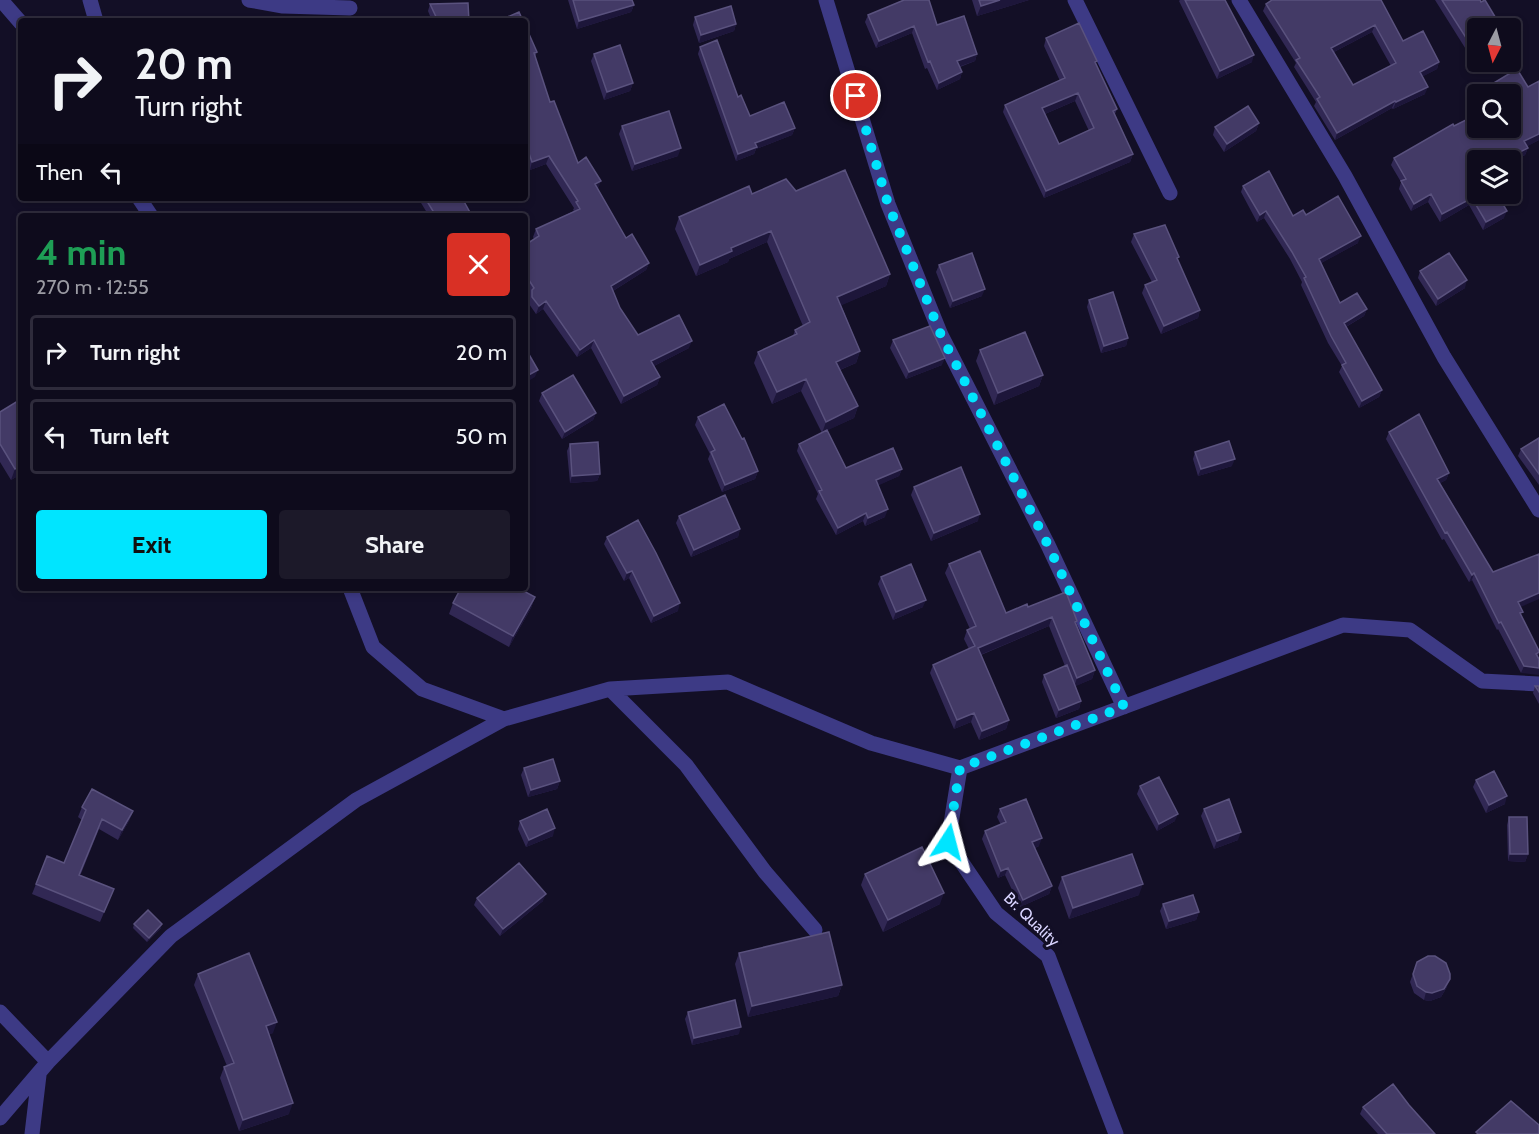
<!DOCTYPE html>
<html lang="en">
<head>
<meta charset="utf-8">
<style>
  :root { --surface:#0e0b1c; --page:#1c1929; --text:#f1f3f6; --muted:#9b9ba3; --line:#2e2b3b; --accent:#00e5ff }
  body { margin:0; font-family:Cabin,sans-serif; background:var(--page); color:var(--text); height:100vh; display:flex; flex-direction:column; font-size:22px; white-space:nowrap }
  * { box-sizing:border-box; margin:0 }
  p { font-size:20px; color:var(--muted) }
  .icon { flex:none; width:33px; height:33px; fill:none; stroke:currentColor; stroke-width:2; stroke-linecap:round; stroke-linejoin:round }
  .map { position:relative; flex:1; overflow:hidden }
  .sheet { position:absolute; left:18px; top:213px; width:510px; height:378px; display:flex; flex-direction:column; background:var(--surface); border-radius:6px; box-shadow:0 3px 9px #0003,0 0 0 2px var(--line) }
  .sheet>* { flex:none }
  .top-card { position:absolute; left:18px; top:18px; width:510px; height:183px; border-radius:6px; box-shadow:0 3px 9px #0003,0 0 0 2px var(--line); background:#0e0b1c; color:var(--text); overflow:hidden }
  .needle { width:39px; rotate:186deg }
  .fabs { position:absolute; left:1467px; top:18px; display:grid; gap:12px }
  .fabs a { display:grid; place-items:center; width:54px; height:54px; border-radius:6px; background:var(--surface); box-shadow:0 3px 9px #0003,0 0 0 2px var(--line); font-size:30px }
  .pin { position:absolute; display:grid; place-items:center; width:51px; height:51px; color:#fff; margin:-26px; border:3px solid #fff; border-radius:50%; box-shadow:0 2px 6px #0007 }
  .me { position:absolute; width:66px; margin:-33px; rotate:9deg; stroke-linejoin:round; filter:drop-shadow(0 0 4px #0008) }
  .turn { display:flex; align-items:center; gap:21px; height:126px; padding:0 18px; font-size:27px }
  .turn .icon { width:78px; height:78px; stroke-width:2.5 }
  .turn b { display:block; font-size:42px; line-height:51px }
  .then { display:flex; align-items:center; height:57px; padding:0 18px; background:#0003; gap:12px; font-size:22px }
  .round { display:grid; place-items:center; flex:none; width:63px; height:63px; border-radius:6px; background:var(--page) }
  .headline { display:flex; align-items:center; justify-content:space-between; height:102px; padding:0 18px }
  h1 { font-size:36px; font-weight:800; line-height:45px; color:#1e9e55 }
  .button { display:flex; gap:12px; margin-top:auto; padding:12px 18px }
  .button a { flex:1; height:69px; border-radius:6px; background:var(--accent); color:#111; font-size:24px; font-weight:800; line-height:69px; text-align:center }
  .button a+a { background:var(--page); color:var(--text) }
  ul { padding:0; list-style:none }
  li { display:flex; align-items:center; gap:18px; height:75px; margin:0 12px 9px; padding:0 6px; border:3px solid var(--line); border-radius:6px }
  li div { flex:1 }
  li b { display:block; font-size:22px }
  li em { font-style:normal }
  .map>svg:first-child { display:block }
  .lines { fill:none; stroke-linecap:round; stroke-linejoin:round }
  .minor { stroke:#3d3a85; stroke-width:15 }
  .wall { fill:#312854; fill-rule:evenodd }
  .shaded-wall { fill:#1d163a }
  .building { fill:#433a66; stroke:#5a527e; stroke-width:1.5; fill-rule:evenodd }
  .route { stroke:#00e5ff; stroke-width:10; stroke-dasharray:0 18 }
  .labels { text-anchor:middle; stroke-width:6; stroke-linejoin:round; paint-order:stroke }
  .street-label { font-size:16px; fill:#d9d4ff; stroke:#130f26 }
</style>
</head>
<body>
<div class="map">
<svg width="1539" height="1134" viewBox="0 0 1539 1134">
  <rect width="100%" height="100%" fill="#130f26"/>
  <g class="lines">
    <!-- minor -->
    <path class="minor" d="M1,0L21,23
      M90,0L96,21
      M249,0L283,6L350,8
      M826,0L888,204L941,335L1048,545L1124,707
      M1075,0L1170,193
      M1239,0L1345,176L1444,357L1539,510
      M139,198L151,216
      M350,588L373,647L422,689L504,719
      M610,689L686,765L765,872L815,930
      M960,768L948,842L996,913L1048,956L1116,1134
      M0,1012L48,1062
      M0,1118L48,1062L171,936L356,800L504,719L610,689L728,682L871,743L960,768L1343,625L1410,630L1482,681L1539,684
      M32,1134L39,1075"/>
  </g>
  <!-- wall -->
  <path class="wall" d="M568,0H632L634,5L631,12L577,29Z
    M903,0H929L937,25L977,54L975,61L960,67L962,72L960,79L937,90L927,68L925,69L912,33L876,48L865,22L868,15Z
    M972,0H1029L977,16Z
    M1180,0H1225L1252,62L1217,79L1179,1Z
    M1381,0L1403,41L1439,62L1437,69L1423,76L1425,94L1393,109L1392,108L1335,140L1314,106L1316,102L1294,67L1296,63L1263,11L1266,4ZM1372,32L1391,66L1353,85L1334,52Z
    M1435,0H1480L1500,25L1467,51Z
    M430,4L469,21H432L428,11Z
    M695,17L736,24L734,31L699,43L693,25Z
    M525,25L537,52L535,57L550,102L578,163L598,189L626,238L649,263L646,270L613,291L620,308L638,335L689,348L654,366L660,377L657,385L621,404L591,348L577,357L543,309L536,314L529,304V297L530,294L525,286V245L534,239L533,237L536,229L574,211L573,210L574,208L546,164L530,170L525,158Z
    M1046,38L1096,64L1117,109L1115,114L1133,154L1130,162L1044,198L1003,112L1005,105L1060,81L1044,46ZM1075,101L1089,131L1059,144L1045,114Z
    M700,47L738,97L750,116L795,128L792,135L756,149L754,154L736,161L698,54Z
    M594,54L633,83L630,91L604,100L591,61Z
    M1539,81V140L1527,146L1528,148L1525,155L1510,163V160H1478L1504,218L1483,230L1469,205L1440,222L1428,202L1411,211L1399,189L1401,182L1391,165L1394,158L1478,128L1510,94H1491L1489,92L1492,84L1528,87Z
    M1259,123L1256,131L1224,152L1213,135L1215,127Z
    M622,126L678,156L632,171L619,134Z
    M1243,186L1293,216L1306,215L1358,243L1321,263L1340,303L1367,309L1364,316L1346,327L1382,390L1379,397L1359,408L1339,372L1342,366L1328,343L1301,285L1302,282L1290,259L1264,218L1257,222L1241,192Z
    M796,191L890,274L886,286L841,305L860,351L856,363L840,370L858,406L854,418L827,430L846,468L902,469L899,476L878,485L885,517L865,526L863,521L836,535L816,499L818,494L797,451L799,444L822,433L801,391L772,404L754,363L758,352L793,336L795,330L803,326L767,242L729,259L728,262L696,276L675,229L679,217L752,194Z
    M418,198H462L472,216H429Z
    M1134,234L1178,261L1200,310L1198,318L1161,334L1142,293L1145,285L1152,282L1131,242Z
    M939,265L982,296L950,308L936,272Z
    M1420,271L1465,288L1436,306L1418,278Z
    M1089,300L1128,338L1126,346L1101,353L1087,307Z
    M893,340L942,365L906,379L890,348Z
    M980,350L1043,375L1039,386L994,405L976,361Z
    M542,393L596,413L593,420L562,439L539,401Z
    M21,399V474L11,480L0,462V412Z
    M698,417L758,471L755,479L722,492L708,459L710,454L695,425Z
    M1389,432L1449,473L1446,480L1440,483L1493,572L1521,607V617L1539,651L1538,657L1521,673L1498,629L1497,630L1472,580L1469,582L1444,539L1442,540L1386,439Z
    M1539,438V485L1518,456L1521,449Z
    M570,444L600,474L597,481L570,483L567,451Z
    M1195,452L1232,466L1198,476L1193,459Z
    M914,487L978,521L931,541L911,495Z
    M679,516L740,529L738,537L691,557L676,523Z
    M607,537L678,611L651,623L629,578L624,581L604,544Z
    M949,564L1006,613L1028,607L1076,624L1095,670L1092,679L1075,686L1081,701L1079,709L1056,718L1042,682L1044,675L1065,666L1049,626L981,655L1009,720L1006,729L979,740L971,722L954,729L930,673L933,665L969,649L964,639L967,630L970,629L945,573Z
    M881,577L923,607L893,620L878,584Z
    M535,597L531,608L509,647L449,614L453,603Z
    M1535,686H1539V704L1533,693Z
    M524,768L560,781L557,789L528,797L521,775Z
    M1476,780L1505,804L1486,813L1473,787Z
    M1140,786L1175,821L1157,831L1137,794Z
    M82,807L133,811L129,821L118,840L99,829L80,876L114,889L100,922L32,894L36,884L64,863L82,820L78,817Z
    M1000,809L1039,846L1035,848L1052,886L1049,894L1020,907L1005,875L998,878L982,839L985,831L1001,825L997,817Z
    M1204,809L1238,840L1214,849L1201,816Z
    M1509,817L1528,854L1525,862L1508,861L1507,825Z
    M520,821L553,836L526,847L518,829Z
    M865,874L940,904L883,932L861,885Z
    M1062,877L1139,895L1069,919L1058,888Z
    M477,898L543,901L500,936L474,905Z
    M1163,904L1199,912L1196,920L1166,929L1160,911Z
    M134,924L161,928L147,942L133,928Z
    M739,953L842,985L838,996L748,1017L735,964Z
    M1417,962L1447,987L1441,997L1430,1001L1424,1000L1414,993L1410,982Z
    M198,974L273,1033L269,1034L289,1114L239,1131L220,1078L224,1067L227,1066L194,985Z
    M688,1012L739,1034L692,1045L685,1019Z
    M1409,1105L1435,1134H1378L1360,1114L1363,1107Z"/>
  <!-- shaded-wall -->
  <path class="shaded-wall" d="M1000,0H1029L977,16L981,6Z
    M634,5L631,12L577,29L579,21Z
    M736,24L734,31L699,43L701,35Z
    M1375,25L1372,32L1328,55L1331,48Z
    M914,26L912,33L876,48L879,41Z
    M1478,39V45L1467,51L1470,44Z
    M977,54L975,61L955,68L957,61Z
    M1254,55L1252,62L1217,79L1220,71Z
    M1439,62L1437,69L1418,79L1420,72Z
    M962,72L960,79L937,90L939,83Z
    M633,83L630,91L604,100L607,92Z
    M1428,87L1425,94L1393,109L1396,102Z
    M1078,93L1075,101L1040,116L1042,108Z
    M1395,101L1392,108L1335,140L1337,133Z
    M1259,123L1256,131L1224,152L1227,144Z
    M795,128L792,135L756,149L754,154L736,161L738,154L755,143Z
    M1539,134V140L1522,149L1524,141Z
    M681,148L678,156L632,171L635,164Z
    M1528,148L1525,155L1510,163V160H1504Z
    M1133,154L1130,162L1044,198L1046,191Z
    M549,156L546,164L530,170L532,162Z
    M601,181L598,189L595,184Z
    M1431,194L1428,202L1411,211L1414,204Z
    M1472,198L1469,205L1440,222L1442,214Z
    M1266,211L1264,218L1257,222L1260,215Z
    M1507,211L1504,218L1483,230L1486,222Z
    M771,231L767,242L729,259L728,262L696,276L700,265L731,248Z
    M1361,236L1358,243L1316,266L1319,259Z
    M649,263L646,270L608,294L611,286Z
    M890,274L886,286L833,309L837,297Z
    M1467,280L1465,288L1436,306L1438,299Z
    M985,289L982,296L950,308L953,301Z
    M546,301L543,309L536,314L539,306Z
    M1367,309L1364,316L1342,329L1344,323Z
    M1200,310L1198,318L1161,334L1164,326Z
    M1128,338L1126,346L1101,353L1104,346Z
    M594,340L591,348L577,357L580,350Z
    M692,341L689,348L648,369L651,361Z
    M860,351L856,363L832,373L836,362Z
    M945,358L942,365L906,379L909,372Z
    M538,370L535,377L525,383V377Z
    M1043,375L1039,386L994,405L998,393Z
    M660,377L657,385L621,404L624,396Z
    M806,379L801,391L772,404L777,392Z
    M1382,390L1379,397L1359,408L1362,401Z
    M858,406L854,418L822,433L826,422Z
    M596,413L593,420L562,439L565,432Z
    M1235,459L1232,466L1198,476L1201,469Z
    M21,465V474L11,480L15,469Z
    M902,469L899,476L873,488L876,480Z
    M758,471L755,479L722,492L725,485Z
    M1449,473L1446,480L1434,486L1437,479Z
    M600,474L597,481L570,483L572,476Z
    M888,509L885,517L865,526L868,518Z
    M866,513L863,521L836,535L838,528Z
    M980,514L978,521L931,541L934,533Z
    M740,529L738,537L691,557L694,550Z
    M632,571L629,578L624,581L627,573Z
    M1474,573L1472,580L1469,582L1472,575Z
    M1539,593V599L1516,609L1518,602Z
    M535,597L531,608L509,647L513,636Z
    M926,600L923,607L893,620L896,612Z
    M680,603L678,611L651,623L654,616Z
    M1052,617L1049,626L975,657L978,648Z
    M1524,666L1539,668V675L1521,673Z
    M1095,670L1092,679L1074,687L1077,678Z
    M1081,701L1079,709L1056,718L1059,710Z
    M974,713L971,722L954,729L957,720Z
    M1009,720L1006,729L979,740L982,731Z
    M560,781L557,789L528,797L531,790Z
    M1507,796L1505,804L1486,813L1489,805Z
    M133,811L129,821L118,840L122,830Z
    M1178,814L1175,821L1157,831L1159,824Z
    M555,828L553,836L526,847L529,840Z
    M1241,832L1238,840L1214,849L1217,841Z
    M1042,838L1039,846L1029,850L1032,842Z
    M1510,854H1528L1525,862L1508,861Z
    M1008,868L1005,875L998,878L1001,871Z
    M1143,884L1139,895L1069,919L1073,908Z
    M1052,886L1049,894L1020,907L1023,900Z
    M944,893L940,904L883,932L888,920Z
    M546,894L543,901L500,936L503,929Z
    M1199,912L1196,920L1166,929L1169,921Z
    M162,924L161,928L147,942L149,938Z
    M1450,979L1447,987L1441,997L1430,1001L1424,1000L1426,992Z
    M842,985L838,996L748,1017L752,1006Z
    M277,1022L273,1033L262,1037L266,1026Z
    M741,1027L739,1034L692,1045L694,1038Z
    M293,1103L289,1114L239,1131L243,1120Z"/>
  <!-- building -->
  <path class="building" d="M573,0H632L634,5L579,21Z
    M904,0H929L937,25L964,16L977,54L957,61L962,72L939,83L930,61L928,62L914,26L879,41L868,15Z
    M979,0H1000L981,6Z
    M1185,0H1225L1254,55L1220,71Z
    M1272,0H1381L1403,41L1423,31L1439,62L1420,72L1428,87L1396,102L1395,101L1337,133L1317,99L1320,97L1296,60L1300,58L1266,4ZM1375,25L1396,63L1353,85L1331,48Z
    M1442,0H1480L1481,2L1485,0L1500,25L1495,28H1478V39L1470,44Z
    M468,3L469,21H438L430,4Z
    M731,6L736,24L701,35L695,17Z
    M519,12L523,21H498Z
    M1079,23L1097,61L1095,62L1117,109L1113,111L1133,154L1046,191L1005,105L1065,78L1046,38ZM1078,93L1094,128L1059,144L1042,108Z
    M525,25L537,52L534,53L550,102L554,101L578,163L586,157L601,181L595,184L626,238L632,234L649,263L611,286L620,308L638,335L679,315L692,341L651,361L660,377L624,396L594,340L580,350L546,301L539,306L532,297V290L534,288L525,274V245L539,236L536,229L580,209L576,202L578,201L549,156L532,162L525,142Z
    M717,40L738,97L741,95L750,116L784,102L795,128L755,143L757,147L738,154L700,47Z
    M620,45L633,83L607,92L594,54Z
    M1517,69L1528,87L1539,81V134L1524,141L1528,148L1504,160H1478V194H1497L1507,211L1486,222L1472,198L1442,214L1431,194L1414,204L1401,181L1406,179L1394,158L1453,124L1454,126L1478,114V128H1510V94H1498L1492,84Z
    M1248,106L1259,123L1227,144L1215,127Z
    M669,111L681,148L635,164L622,126Z
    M845,170L890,274L837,297L860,351L836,362L858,406L826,422L806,379L777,392L758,352L797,334L795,330L810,322L771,231L731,248L732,251L700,265L679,217L749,186L752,194L786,179L796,191Z
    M1269,171L1293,216L1303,210L1306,215L1338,196L1361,236L1319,259L1340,303L1357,293L1367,309L1344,323L1382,390L1362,401L1342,365L1346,363L1331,336L1304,278L1306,277L1292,252L1266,211L1260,215L1243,186Z
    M425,198H462L472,216H436Z
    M1165,225L1179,257L1177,258L1200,310L1164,326L1145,285L1157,280L1134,234Z
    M972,253L985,289L953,301L939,265Z
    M1449,253L1467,280L1438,299L1420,271Z
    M1113,292L1128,338L1104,346L1089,300Z
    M930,326L945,358L909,372L893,340Z
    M1025,332L1043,375L998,393L980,350Z
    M527,351L538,370L525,377V352Z
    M573,375L596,413L565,432L542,393Z
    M21,399V465L15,469L0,444V412Z
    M724,404L742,439L744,438L758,471L725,485L711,452L715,450L698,417Z
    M1419,414L1449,473L1437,479L1493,572L1539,554V593L1518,602L1523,612L1520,613L1539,651V652L1536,654L1539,659V668L1524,666L1501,622L1499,623L1474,573L1472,575L1447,532L1445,533L1389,432Z
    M827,430L846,468L893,448L902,469L876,480L888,509L868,518L866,513L838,528L819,491L822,490L799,444Z
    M1539,438V474L1521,449Z
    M1229,441L1235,459L1201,469L1195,452Z
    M598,442L600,474L572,476L570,444Z
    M961,467L980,514L934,533L914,487Z
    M725,495L740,529L694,550L679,516Z
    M638,520L656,553L680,603L654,616L632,571L627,573L607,537Z
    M980,551L1006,613L1027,604L1028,607L1066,592L1077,621L1075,622L1095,670L1077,678L1052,617L978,648L1009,720L982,731L974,713L957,720L933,665L975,646L967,630L976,626L949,564Z
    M911,564L926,600L896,612L881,577Z
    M461,588H518L535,597L513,636L453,603Z
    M1067,665L1081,701L1059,710L1044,675Z
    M1535,686H1539V692Z
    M553,759L560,781L531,790L524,768Z
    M1494,771L1507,796L1489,805L1476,780Z
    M1159,777L1178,814L1159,824L1140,786Z
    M92,789L133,811L122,830L102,819L79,875L114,889L104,912L36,884L47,856L64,863L86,810L82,807Z
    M1026,799L1042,838L1032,842L1052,886L1023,900L1008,868L1001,871L985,831L1006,822L1000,809Z
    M1229,799L1241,832L1217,841L1204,809Z
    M547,809L555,828L529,840L520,821Z
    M1509,817H1527L1528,854H1510Z
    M922,847L944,893L888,920L865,874Z
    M1132,854L1143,884L1073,908L1062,877Z
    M519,863L546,894L503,929L477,898Z
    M1193,895L1199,912L1169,921L1163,904Z
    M148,910L162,924L149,938L134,924Z
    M829,932L842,985L752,1006L739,953Z
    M249,953L277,1022L266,1026L293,1103L243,1120L224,1067L234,1063L198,974Z
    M1428,956H1435L1446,963L1450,974V979L1444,989L1432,993L1426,992L1417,986L1413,974L1417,962Z
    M735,1000L741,1027L694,1038L688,1012Z
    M1393,1084L1409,1105L1435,1134H1387L1363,1107Z
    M1511,1101L1539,1125V1134H1478L1476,1132Z"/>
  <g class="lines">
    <!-- route -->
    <path class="route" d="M856,96L888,204L941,335L1048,545L1124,707L960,768L948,842"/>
  </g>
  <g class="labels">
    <!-- street labels -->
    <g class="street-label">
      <text transform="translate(1032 919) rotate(44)" y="6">Br. Quality</text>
    </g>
  </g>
</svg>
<div class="fabs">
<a><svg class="needle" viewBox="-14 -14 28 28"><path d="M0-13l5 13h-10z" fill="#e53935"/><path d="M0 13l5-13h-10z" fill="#9b9ba3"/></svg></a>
<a><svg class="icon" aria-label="search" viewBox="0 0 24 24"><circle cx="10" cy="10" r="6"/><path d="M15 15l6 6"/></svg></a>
<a><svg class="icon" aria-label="layers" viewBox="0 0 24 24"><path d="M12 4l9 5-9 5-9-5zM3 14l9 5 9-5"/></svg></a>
</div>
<div class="pin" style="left:856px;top:96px;background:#d93025"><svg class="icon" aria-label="arrive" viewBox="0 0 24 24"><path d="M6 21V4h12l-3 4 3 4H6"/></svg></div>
<svg class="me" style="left:948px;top:842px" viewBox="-20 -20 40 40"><path d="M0-17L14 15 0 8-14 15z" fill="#00e5ff" stroke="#fff" stroke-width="4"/></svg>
<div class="top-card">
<div class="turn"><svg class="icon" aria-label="right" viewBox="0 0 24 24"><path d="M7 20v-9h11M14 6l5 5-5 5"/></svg><div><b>20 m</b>Turn right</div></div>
<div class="then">Then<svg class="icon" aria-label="left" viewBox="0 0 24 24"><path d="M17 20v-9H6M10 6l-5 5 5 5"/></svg></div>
</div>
<section class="sheet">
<div class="headline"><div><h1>4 min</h1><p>270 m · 12:55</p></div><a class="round" style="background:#d93025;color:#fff"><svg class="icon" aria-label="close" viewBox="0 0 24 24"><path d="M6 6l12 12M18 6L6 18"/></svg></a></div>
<ul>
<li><svg class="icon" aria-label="right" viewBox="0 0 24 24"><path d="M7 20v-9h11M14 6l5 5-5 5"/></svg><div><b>Turn right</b></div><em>20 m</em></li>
<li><svg class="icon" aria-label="left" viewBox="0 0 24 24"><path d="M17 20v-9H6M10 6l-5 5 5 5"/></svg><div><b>Turn left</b></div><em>50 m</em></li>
</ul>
<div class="button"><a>Exit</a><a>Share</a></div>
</section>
</div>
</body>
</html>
